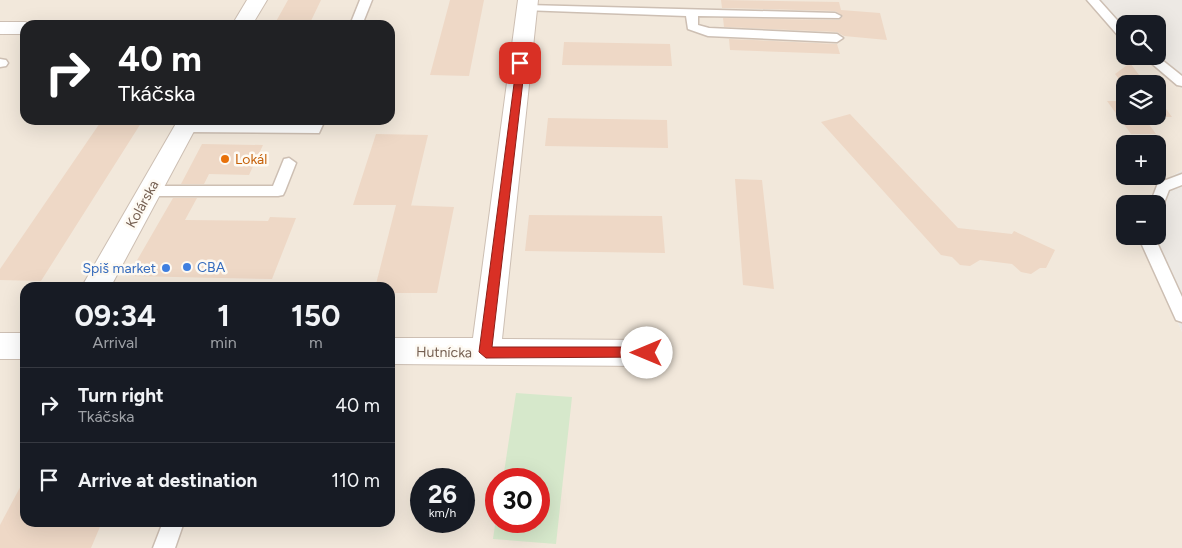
<!DOCTYPE html>
<html lang="en">
<head>
<meta charset="utf-8">
<style>
  :root { --surface:#171b24; --page:#242831; --text:#f1f3f6; --muted:#9ea1a6; --line:#363941 }
  body { margin:0; font-family:Figtree,sans-serif; background:var(--page); color:var(--text); height:100vh; display:flex; flex-direction:column; font-size:19px; white-space:nowrap }
  * { box-sizing:border-box; margin:0 }
  p { font-size:16px; color:var(--muted) }
  .icon { flex:none; width:28px; height:28px; fill:none; stroke:currentColor; stroke-width:2; stroke-linecap:round; stroke-linejoin:round }
  .map { position:relative; flex:1; overflow:hidden }
  .sheet { position:absolute; left:20px; top:282px; width:375px; height:245px; display:flex; flex-direction:column; background:var(--surface); border-radius:15px; box-shadow:0 5px 20px #0002 }
  .sheet>* { flex:none }
  .hud { position:absolute; left:20px; top:20px; width:375px; height:105px; border-radius:15px; box-shadow:0 5px 20px #0002; background:#202124; color:#fff; overflow:hidden }
  .controls { position:absolute; left:1116px; top:15px; display:grid; gap:10px }
  .controls a { display:grid; place-items:center; width:50px; height:50px; border-radius:10px; background:var(--surface); box-shadow:0 5px 20px #0002; font-size:25px }
  .speed { position:absolute; left:410px; top:468px; display:flex; gap:10px; font-size:25px; font-weight:700; text-align:center }
  .speed>* { display:grid; place-content:center; width:65px; height:65px; border-radius:50%; background:var(--surface); box-shadow:0 5px 20px #0002; line-height:1 }
  .speed small { font-size:12px; font-weight:400 }
  .speed .limit { border:8px solid #d22; background:#fff; color:#111 }
  .pin { position:absolute; display:grid; place-items:center; width:42px; height:42px; color:#fff; margin:-21px; border-radius:10px; box-shadow:0 2px 8px #0006 }
  .me { position:absolute; width:55px; margin:-28px; rotate:270deg; stroke-linejoin:round; filter:drop-shadow(0 0 4px #0008) }
  .turn { display:flex; align-items:center; gap:18px; height:105px; padding:0 15px; font-size:22px }
  .turn .icon { width:65px; height:65px; stroke-width:2.5 }
  .turn b { display:block; font-size:35px; line-height:42px }
  .eta { display:flex; justify-content:space-evenly; align-items:center; height:85px; text-align:center }
  .eta b { font-size:30px; font-weight:700; line-height:35px }
  ul { padding:0; list-style:none }
  li { display:flex; align-items:center; gap:15px; height:75px; padding:0 15px; border-top:1px solid var(--line) }
  li div { flex:1 }
  li b { display:block; font-size:19px }
  li em { font-style:normal }
  .map>svg:first-child { display:block }
  .residential { fill:#f2e8db; fill-rule:evenodd }
  .industrial { fill:#ede9e4 }
  .green { fill:#d6e8cb }
  .building { fill:#eed8c6 }
  .lines { fill:none; stroke-linecap:round; stroke-linejoin:round }
  .service-casing { stroke:#cdbfb3; stroke-width:3 }
  .minor-casing { stroke:#cdbfb3; stroke-width:2 }
  .service { fill:#fff; fill-rule:evenodd }
  .minor { fill:#fff; fill-rule:evenodd }
  .route { fill:#d93025; stroke:#8d1f18 }
  .food-dot { fill:#e8710a; stroke:#fefaf3; stroke-width:2 }
  .shop-dot { fill:#3f7fe0; stroke:#fefaf3; stroke-width:2 }
  .labels { text-anchor:middle; stroke-width:5; stroke-linejoin:round; paint-order:stroke }
  .food-label { font-size:14px; fill:#c56008; stroke:#fefaf3; text-anchor:start }
  .street-label { font-size:14px; fill:#755f51; stroke:#fefaf3 }
  .shop-label { font-size:14px; fill:#366cbe; stroke:#fefaf3; text-anchor:start }
</style>
</head>
<body>
<div class="map">
<svg width="1182" height="548" viewBox="0 0 1182 548">
  <rect width="100%" height="100%" fill="#fbf6ec"/>
  <!-- residential -->
  <path class="residential" d="M0,0H1086L1125,41V56H1143L1182,89V170L1158,185L1150,204H1125V236H1140L1182,332V548H0ZM25,25H390V120H25ZM1125,84H1158V116H1125ZM1125,144H1158V176H1125ZM25,288H390V522H25ZM421,479H464V521H421ZM496,479H539V521H496Z"/>
  <!-- industrial -->
  <path class="industrial" d="M1086,0H1182V89L1143,56H1158V24H1125V41Z
    M1182,170V332L1140,236H1158V204H1150L1158,185Z"/>
  <!-- green -->
  <path class="green" d="M516,393L572,397L556,544L493,539L496,518V521H539V479H503Z"/>
  <!-- building -->
  <path class="building" d="M288,0H321L309,25H274Z
    M450,0H484L469,76L430,75Z
    M721,0L839,2L841,10L880,13L887,40L844,36L837,32L724,27L723,18L839,20L843,16L835,11L722,8Z
    M729,39L837,44L840,54L730,50Z
    M564,42L670,44L672,66L562,65Z
    M1130,63L1146,84H1125V87L1115,74Z
    M1158,98L1172,117H1148L1158,116Z
    M1107,101H1125V116H1143L1156,134H1131Z
    M850,114L958,228L1012,234L1014,231L1055,250L1046,268H1040L1031,274L1021,272L1012,264L980,260L970,266L960,265L952,257L941,255L821,122Z
    M548,118L667,120L668,148L545,146Z
    M102,120H143L41,281L0,280V269Z
    M376,134L428,135L411,206L399,205L454,207L437,293H390V288H375L396,205H353Z
    M202,144L263,145L249,175L209,174L204,184H181Z
    M735,179L762,180L774,289L743,285Z
    M173,198H197L185,220L268,221L270,217L296,218L272,279L128,276Z
    M529,215L662,216L665,253L525,251Z
    M25,478V522H102L91,548H0V525Z"/>
  <g class="lines">
    <defs>
      <path id="service" d="M360,0H372L362,25H350Z
        M1087,0H1099L1125,29V40L1121,39Z
        M527,5L835,13L841,16L839,18L698,16V25L709,28L837,34L843,38L837,42L708,36L688,29L686,16L523,10L521,8Z
        M1143,56H1157L1182,76V86L1177,85Z
        M0,59L6,60L8,63L6,66L0,67Z
        M311,120H325L319,133L185,132L178,127L185,122L309,125Z
        M289,158L296,163L285,191L283,195L278,196H149L144,195L142,191L144,187L149,186H273L284,159Z
        M1182,174V185L1169,190L1162,208L1158,209V204H1150L1158,183Z
        M1138,236H1154L1182,297V322L1176,320Z
        M163,522H184L175,548H153Z"/>
      <path id="minor" d="M247,0H267L252,25H232Z
        M518,0H538L502,339L647,340L658,344L662,353L658,362L647,366L390,364V338H473Z
        M0,22H25L33,25H25V34H0Z
        M178,120H200L110,288H81Z
        M0,333H25V359H0Z"/>
    </defs>
    <!-- service casing -->
    <use href="#service" class="service-casing"/>
    <!-- minor casing -->
    <use href="#minor" class="minor-casing"/>
    <!-- service -->
    <use href="#service" class="service"/>
    <!-- minor -->
    <use href="#minor" class="minor"/>
  </g>
  <!-- route -->
  <path class="route" d="M517,61L525,63L492,347H647L652,349L653,353L652,357L486,358L479,352Z"/>
  <!-- markers -->
  <circle class="food-dot" cx="225" cy="159" r="5"/>
  <g class="shop-dot">
    <circle cx="187" cy="267" r="5"/>
    <circle cx="166" cy="268" r="5"/>
  </g>
  <g class="labels">
    <!-- food labels -->
    <g class="food-label">
      <text x="235" y="164">Lokál</text>
    </g>
    <!-- street labels -->
    <g class="street-label">
      <text transform="translate(142 204) rotate(-61)" y="5">Kolárska</text>
      <text transform="translate(444 352) rotate(1)" y="5">Hutnícka</text>
    </g>
    <!-- shop labels -->
    <g class="shop-label">
      <text x="197" y="272">CBA</text>
      <text x="156" y="273" text-anchor="end">Spiš market</text>
    </g>
  </g>
</svg>
<div class="controls">
<a><svg class="icon" aria-label="search" viewBox="0 0 24 24"><circle cx="10" cy="10" r="6"/><path d="M15 15l6 6"/></svg></a>
<a><svg class="icon" aria-label="layers" viewBox="0 0 24 24"><path d="M12 4l9 5-9 5-9-5zM3 14l9 5 9-5"/></svg></a>
<a>+</a>
<a>−</a>
</div>
<div class="speed"><div>26<small>km/h</small></div><div class="limit">30</div></div>
<div class="pin" style="left:520px;top:63px;background:#d93025"><svg class="icon" aria-label="arrive" viewBox="0 0 24 24"><path d="M6 21V4h12l-3 4 3 4H6"/></svg></div>
<svg class="me" style="left:647px;top:353px" viewBox="-20 -20 40 40"><circle r="19" fill="#fff"/><path d="M0-13L10 11 0 6-10 11z" fill="#d93025"/></svg>
<div class="hud">
<div class="turn"><svg class="icon" aria-label="right" viewBox="0 0 24 24"><path d="M7 20v-9h11M14 6l5 5-5 5"/></svg><div><b>40 m</b>Tkáčska</div></div>
</div>
<section class="sheet">
<div class="eta">
<div><b>09:34</b><p>Arrival</p></div>
<div><b>1</b><p>min</p></div>
<div><b>150</b><p>m</p></div>
</div>
<ul>
<li><svg class="icon" aria-label="right" viewBox="0 0 24 24"><path d="M7 20v-9h11M14 6l5 5-5 5"/></svg><div><b>Turn right</b><p>Tkáčska</p></div><em>40 m</em></li>
<li><svg class="icon" aria-label="arrive" viewBox="0 0 24 24"><path d="M6 21V4h12l-3 4 3 4H6"/></svg><div><b>Arrive at destination</b></div><em>110 m</em></li>
</ul>
</section>
</div>
</body>
</html>
